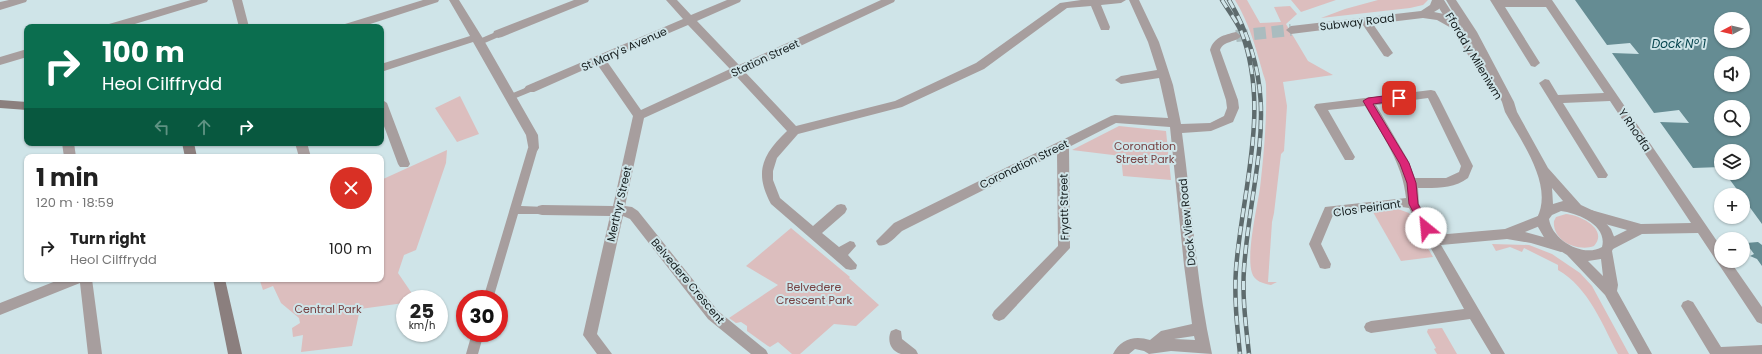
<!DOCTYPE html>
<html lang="en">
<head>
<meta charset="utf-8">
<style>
  :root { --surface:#fff; --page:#f2f2f2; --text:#222; --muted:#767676 }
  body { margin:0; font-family:Poppins,sans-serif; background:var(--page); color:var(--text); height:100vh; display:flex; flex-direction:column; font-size:15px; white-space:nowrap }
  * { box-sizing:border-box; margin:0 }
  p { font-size:13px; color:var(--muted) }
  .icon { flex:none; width:22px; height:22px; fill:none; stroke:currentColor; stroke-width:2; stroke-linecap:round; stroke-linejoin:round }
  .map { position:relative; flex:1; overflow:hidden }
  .sheet { position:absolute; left:24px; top:154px; width:360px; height:128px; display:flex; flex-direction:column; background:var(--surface); border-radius:8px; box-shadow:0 1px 3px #0004 }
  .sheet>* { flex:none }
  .banner { position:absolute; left:24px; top:24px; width:360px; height:122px; border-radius:8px; box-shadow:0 1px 3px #0004; background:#0b6e4f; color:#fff; overflow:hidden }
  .needle { width:26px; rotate:263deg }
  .tools { position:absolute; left:1714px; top:12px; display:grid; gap:8px }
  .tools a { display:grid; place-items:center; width:36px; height:36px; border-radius:50%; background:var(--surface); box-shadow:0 1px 3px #0004; font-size:20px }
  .speed { position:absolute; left:396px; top:290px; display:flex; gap:8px; font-size:20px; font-weight:700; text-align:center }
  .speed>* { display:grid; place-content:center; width:52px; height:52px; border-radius:50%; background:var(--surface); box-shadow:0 1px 3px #0004; line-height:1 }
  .speed small { font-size:10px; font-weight:400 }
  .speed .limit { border:6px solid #d22; background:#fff; color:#111 }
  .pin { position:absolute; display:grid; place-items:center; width:34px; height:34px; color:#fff; margin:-17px; border-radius:8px; box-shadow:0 2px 6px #0006 }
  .me { position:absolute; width:44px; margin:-22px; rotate:332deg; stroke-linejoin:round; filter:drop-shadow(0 0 3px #0008) }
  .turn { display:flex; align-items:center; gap:14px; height:84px; padding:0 12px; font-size:18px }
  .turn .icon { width:52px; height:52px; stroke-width:2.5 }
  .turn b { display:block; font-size:28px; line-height:34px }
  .lanes { display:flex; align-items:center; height:38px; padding:0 12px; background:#0003; justify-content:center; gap:20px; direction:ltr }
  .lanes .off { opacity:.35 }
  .round { display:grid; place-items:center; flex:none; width:42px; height:42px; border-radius:21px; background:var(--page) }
  .overview { display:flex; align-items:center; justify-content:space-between; height:68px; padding:0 12px }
  h1 { font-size:24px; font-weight:700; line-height:30px }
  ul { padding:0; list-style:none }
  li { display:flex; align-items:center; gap:12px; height:52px; padding:0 12px }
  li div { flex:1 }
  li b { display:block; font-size:15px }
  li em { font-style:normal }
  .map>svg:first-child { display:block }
  .green { fill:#dcbebe }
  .water { fill:#658c93; fill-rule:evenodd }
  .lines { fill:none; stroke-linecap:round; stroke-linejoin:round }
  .minor-tunnel { stroke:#aabcbf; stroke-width:12; stroke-dasharray:12 6; stroke-linecap:butt }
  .pedestrian { fill:#a79e9e; fill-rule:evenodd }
  .minor { fill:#a79e9e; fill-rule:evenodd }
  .tertiary { fill:#a79e9e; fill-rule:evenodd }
  .secondary { fill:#8b7f7e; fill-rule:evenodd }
  .rail-casing { stroke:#5e6b6d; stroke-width:4.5 }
  .rail { stroke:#cfe4e8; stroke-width:3; stroke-dasharray:9; stroke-linecap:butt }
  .route { fill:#db2777; stroke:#8e194d }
  .labels { text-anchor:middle; stroke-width:4; stroke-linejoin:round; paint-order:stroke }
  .street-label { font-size:11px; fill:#141c1d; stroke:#cfe4e8 }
  .park-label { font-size:11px; fill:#774243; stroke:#cfe4e8 }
  .water-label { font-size:12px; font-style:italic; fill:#05444d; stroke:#cfe4e8 }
</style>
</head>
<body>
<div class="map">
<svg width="1762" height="354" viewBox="0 0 1762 354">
  <rect width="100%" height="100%" fill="#cfe4e8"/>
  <!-- green -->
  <path class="green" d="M1235,0H1247L1260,23L1281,22L1274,7L1290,6L1297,14L1286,24L1308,61L1333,75L1283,82L1287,106L1284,151L1281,154L1274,213L1272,222L1268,282H1277L1271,285C1264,284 1254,281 1252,273C1246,255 1257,208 1260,188C1264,154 1267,119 1266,85C1266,80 1263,75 1262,70C1255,45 1249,23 1235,0Z
    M1291,0H1336L1301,12Z
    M1378,0H1428L1423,5L1410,8L1321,18L1345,9Z
    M460,96L479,134L457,142L435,108Z
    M1119,126L1166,131L1171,180L1123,176L1121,156L1072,150Z
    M447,150L446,163L416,250L404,255L398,273L413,295L405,299L404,303L360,309L352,346L301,352L303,335L293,337L292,328L300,323L299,318L281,303L273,286L263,290L260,281L264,279H381V180Z
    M1398,209L1409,213L1423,239H1421L1422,243H1425L1433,257L1401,261L1373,212Z
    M1566,214C1580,215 1609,229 1594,246C1578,252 1552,241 1554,221L1556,217Z
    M791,228L850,277L849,278L879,305L856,326L834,324L800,354H792L778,342L770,347L768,346L747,331V326L741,322L736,323L729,318L778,285L746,266Z
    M1492,244L1529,245L1552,254L1580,273L1592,286L1629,354H1618C1602,324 1589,288 1558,270V265L1524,248L1522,252L1510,247L1496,251Z
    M1442,328L1457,354H1437L1434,349L1436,348L1427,332L1428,329Z"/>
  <!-- water -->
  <path class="water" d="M1575,0H1762V224L1743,198V195H1741L1725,173H1743V151H1721V167L1693,168L1660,122L1689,123L1679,110L1654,113L1612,53L1639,54L1630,43L1607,45ZM1721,19H1743V41H1721ZM1721,63H1743V85H1721ZM1721,107H1743V129H1721Z
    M1758,242L1762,245V266L1757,259L1750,256L1754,254L1746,243Z"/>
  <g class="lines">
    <!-- minor-tunnel -->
    <path class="minor-tunnel" d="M1236,36L1291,30"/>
    <!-- pedestrian -->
    <path class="pedestrian" d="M498,31L502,34L501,36L480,45L476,42L477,40Z
      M530,86L535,89L533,91L511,100L506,97L508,95Z
      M533,144L538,148L521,206L546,207L547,210L546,213L542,214H518L493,299H483L528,148Z
      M472,333H484L478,354H466Z"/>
    <!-- minor -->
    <path class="minor" d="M9,0H27L26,2L0,10V2Z
      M191,0H208L207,2L125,27H108L109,24Z
      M232,0H242L249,27H239Z
      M449,0H459L482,37L538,135L539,148L537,151H529L526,135L473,42L381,72V64L470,36Z
      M574,0H589L588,2L502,37L498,38L493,34L494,31Z
      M666,0H677L691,15L727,0H741L740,2L697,21L739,65L881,0H895L894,2L745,72L796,126L895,101L976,63L1060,3L1081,0H1126L1121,3L1101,5L1110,27L1109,30H1101L1091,6L1067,8L984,69L902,107L798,134L777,158L773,171V180L780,198L813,226L837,205L841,204L845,205L847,209L845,213L822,233L839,247L850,241L854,242L856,246L848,255L857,265L856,269L851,270L846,269L771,204C754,172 762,155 787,131L736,76L644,118L625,206L632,207L638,211L718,311L766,350L768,354H751L708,319L630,219L623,216L597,334L612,354H597L583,335L610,216L542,215L538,214L536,210L538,206L542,205L613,206L633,116L597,64L534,92H526L524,89L526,86L683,19ZM688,25L730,69L641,110L606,60Z
      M1129,0H1139L1159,42L1173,85L1181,124L1210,123L1224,116L1227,108L1226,100L1210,50C1214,37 1224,35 1236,32L1241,36C1236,43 1224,40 1220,50L1238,100L1239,108L1233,122L1211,131L1182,133C1192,207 1196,281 1212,354L1171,351L1149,354L1144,351L1135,349L1129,354H1113C1120,339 1135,335 1150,340L1161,331L1192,324L1184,265L1170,127L1116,123L1069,147L1070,248L1004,319L999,321L994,319L992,315L994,311L1058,246L1057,153L902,231C895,237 887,248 878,245L876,241L894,223L1111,116L1115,115L1168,118L1159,78L1121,84L1115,80L1121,76L1157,70L1148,42ZM1194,336L1195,340L1174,339Z
      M1432,0H1442L1439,9L1434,12L1444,14L1461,23L1462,26L1461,29H1453L1437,20L1423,18L1373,24L1393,53L1388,57L1384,56L1363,25L1291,34L1286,30L1291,26L1421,11L1430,5Z
      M1490,0H1552L1721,247V261H1730L1762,307V324L1757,322L1698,233L1642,234L1613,249L1609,250L1605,249L1603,245L1605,241L1627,230L1587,219L1585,215L1587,211L1591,210L1641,224L1691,223L1610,101L1563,103L1608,175L1606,178H1598L1539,83L1545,79L1549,80L1558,95L1604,93L1546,7H1505L1540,63L1535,67L1531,66Z
      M27,49V57L0,65V57Z
      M1431,90L1435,91L1439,98L1473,166L1468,178C1454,189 1435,188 1418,188L1419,204L1436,235L1505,229L1543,214L1547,215L1549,219L1547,223L1525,232L1565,243L1567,247L1565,251L1561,252L1531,243L1507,239L1441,245L1505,354H1491L1470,319L1371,333L1366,331L1364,327L1366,323L1371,321L1464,309L1409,208L1402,207L1333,215L1321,244L1331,264L1330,268L1325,269L1320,268L1309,244L1325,207L1406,198C1403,164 1382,135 1365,106L1328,110L1355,157L1353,160H1345L1316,110L1314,107L1316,104ZM1428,98L1461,166L1459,172L1446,178H1415L1408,160L1376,105Z
      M381,99L387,103L410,164L408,167H400L398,164L381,118Z
      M62,143H74L76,157H64Z
      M295,143H307L311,157H299Z
      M61,279H92L102,354H88L80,283L0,315V303Z
      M1688,300L1693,302L1721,347L1762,345V354H1710L1681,306L1683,302Z
      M896,329L901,331L902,339L916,350L918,354C913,354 906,354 901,354C890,351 887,340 891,331Z"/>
    <!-- tertiary -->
    <path class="tertiary" d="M423,0H439L438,2L361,27H344L345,24Z
      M1434,0H1444L1475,49L1446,0H1456L1477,32L1514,102L1517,112L1548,168L1581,205L1596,212L1611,229L1615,239V245L1612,251L1618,285L1617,291L1652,354H1638L1605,295L1567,255L1554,247L1545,239L1538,227L1537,218C1554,185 1521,141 1505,112L1502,102L1489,76H1481ZM1552,188L1563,201L1553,204ZM1561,211C1577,213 1608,225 1602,247C1583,258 1552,240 1549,219L1552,215ZM1601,259L1603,276L1588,261Z"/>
    <!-- secondary -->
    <path class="secondary" d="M0,100L27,102V110L0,108Z
      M182,143H194L197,157H185Z
      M213,279H225L242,354H228Z"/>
    <defs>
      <path id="rail" d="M1222,0C1228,10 1236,20 1241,31C1271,108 1242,190 1236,269C1234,297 1237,326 1240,354
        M1229,0C1286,97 1251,167 1244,269C1242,297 1246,326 1249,354"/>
    </defs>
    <!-- rail casing -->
    <use href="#rail" class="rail-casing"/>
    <!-- rail -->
    <use href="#rail" class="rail"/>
  </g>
  <!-- route -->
  <path class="route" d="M1399,94L1403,98L1402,100L1373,104L1409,163L1416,183L1418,204L1431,228L1426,232L1423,231L1409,204L1407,183L1400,164L1363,101L1368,98Z"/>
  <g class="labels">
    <!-- street labels -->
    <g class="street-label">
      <text transform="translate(1357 22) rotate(-7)" y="4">Subway Road</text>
      <text transform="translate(624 49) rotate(-24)" y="4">St Mary's Avenue</text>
      <text transform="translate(1474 56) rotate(59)" y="4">Ffordd y Mileniwm</text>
      <text transform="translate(765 58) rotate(-25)" y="4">Station Street</text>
      <text transform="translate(1635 130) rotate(56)" y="4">Y Rhodfa</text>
      <text transform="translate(1024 164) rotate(-26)" y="4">Coronation Street</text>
      <text transform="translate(619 204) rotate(-77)" y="4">Merthyr Street</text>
      <text transform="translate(1064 207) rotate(-91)" y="4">Fryatt Street</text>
      <text transform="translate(1367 208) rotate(-8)" y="4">Clos Peiriant</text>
      <text transform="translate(1187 222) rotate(-96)" y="4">Dock View Road</text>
      <text transform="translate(688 281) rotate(50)" y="4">Belvedere Crescent</text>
    </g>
    <!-- park labels -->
    <g class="park-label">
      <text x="1145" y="150">Coronation<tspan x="1145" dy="13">Street Park</tspan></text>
      <text x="814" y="291">Belvedere<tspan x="814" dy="13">Crescent Park</tspan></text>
      <text x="328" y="313">Central Park</text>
    </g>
    <!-- water labels -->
    <g class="water-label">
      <text x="1679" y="48">Dock Nº 1</text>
    </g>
  </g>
</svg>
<div class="tools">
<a><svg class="needle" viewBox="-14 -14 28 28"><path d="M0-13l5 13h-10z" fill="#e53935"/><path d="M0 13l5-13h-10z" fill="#767676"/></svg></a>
<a><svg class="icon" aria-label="sound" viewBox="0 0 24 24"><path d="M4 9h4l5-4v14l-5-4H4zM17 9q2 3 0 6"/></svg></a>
<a><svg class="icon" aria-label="search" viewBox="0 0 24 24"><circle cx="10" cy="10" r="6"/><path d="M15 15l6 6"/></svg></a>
<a><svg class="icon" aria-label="layers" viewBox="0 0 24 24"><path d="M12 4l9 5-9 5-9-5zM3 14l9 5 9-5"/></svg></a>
<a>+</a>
<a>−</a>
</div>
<div class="speed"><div>25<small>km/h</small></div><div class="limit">30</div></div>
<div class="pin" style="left:1399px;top:98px;background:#d93025"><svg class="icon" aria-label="arrive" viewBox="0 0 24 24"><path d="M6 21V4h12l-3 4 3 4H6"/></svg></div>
<svg class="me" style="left:1426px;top:228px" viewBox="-20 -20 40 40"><circle r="19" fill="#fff"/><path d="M0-13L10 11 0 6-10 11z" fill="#db2777"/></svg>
<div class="banner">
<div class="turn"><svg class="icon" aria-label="right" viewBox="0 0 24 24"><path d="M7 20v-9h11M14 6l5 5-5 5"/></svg><div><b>100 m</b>Heol Cilffrydd</div></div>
<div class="lanes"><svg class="icon off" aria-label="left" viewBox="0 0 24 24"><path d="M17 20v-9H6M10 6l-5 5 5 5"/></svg><svg class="icon off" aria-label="ahead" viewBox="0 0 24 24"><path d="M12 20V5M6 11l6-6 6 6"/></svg><svg class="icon" aria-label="right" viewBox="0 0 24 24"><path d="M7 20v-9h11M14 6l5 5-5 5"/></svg></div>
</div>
<section class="sheet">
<div class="overview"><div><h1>1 min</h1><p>120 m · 18:59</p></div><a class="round" style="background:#d93025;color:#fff"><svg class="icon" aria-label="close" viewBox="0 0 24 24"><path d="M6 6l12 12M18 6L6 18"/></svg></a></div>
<ul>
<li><svg class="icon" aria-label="right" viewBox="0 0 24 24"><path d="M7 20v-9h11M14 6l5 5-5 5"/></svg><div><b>Turn right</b><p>Heol Cilffrydd</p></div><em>100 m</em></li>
</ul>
</section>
</div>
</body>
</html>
